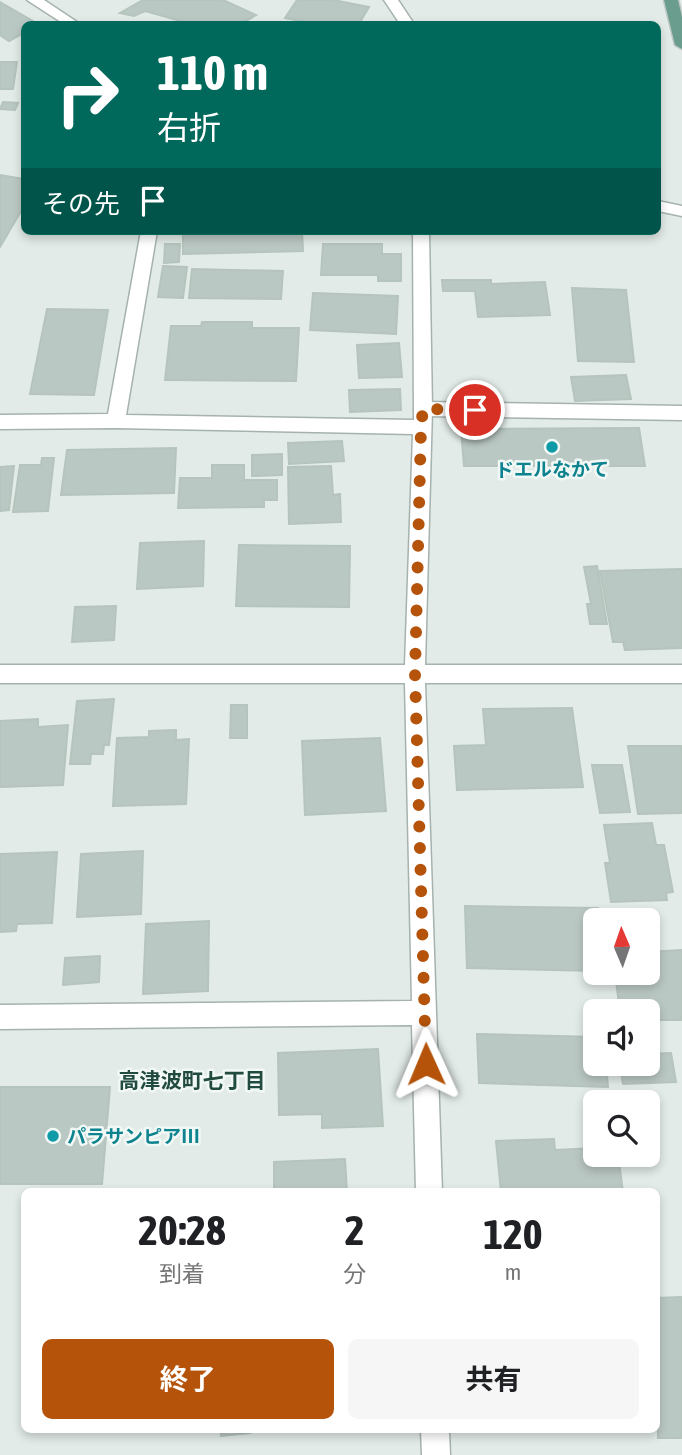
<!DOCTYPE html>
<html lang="ja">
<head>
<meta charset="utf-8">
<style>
  :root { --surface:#fff; --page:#f6f6f6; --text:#202124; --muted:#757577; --accent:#b45309 }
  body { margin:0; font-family:"Asap Condensed","Noto Sans JP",sans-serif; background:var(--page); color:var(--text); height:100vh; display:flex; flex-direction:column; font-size:26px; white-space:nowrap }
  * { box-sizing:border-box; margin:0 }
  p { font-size:23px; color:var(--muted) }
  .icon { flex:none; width:38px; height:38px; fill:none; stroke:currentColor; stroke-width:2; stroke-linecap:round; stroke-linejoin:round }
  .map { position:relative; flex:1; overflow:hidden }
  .sheet { position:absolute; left:21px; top:1188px; width:639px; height:245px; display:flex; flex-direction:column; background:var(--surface); border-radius:10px; box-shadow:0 4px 10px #0003 }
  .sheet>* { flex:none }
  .top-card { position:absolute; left:21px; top:21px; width:640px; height:214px; border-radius:10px; box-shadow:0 4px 10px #0003; background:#00695c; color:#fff; overflow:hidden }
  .needle { width:46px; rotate:358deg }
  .buttons { position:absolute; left:583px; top:908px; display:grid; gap:14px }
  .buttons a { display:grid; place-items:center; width:77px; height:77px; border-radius:10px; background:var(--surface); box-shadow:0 4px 10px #0003; font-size:35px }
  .pin { position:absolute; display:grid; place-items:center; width:60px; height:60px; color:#fff; margin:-30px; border:4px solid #fff; border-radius:50%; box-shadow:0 2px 7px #0007 }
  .me { position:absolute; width:77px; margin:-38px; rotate:359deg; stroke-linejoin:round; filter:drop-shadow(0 0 5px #0008) }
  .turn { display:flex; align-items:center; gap:24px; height:147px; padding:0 21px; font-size:32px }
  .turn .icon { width:91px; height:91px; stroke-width:2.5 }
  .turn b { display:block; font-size:49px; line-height:60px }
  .then { display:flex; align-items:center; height:66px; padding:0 21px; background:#0003; gap:14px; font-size:26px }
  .eta { display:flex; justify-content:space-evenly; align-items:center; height:119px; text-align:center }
  .eta b { font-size:42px; font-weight:700; line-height:49px }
  .cta { display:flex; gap:14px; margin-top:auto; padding:14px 21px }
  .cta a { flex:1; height:80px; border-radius:10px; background:var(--accent); color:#fff; font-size:28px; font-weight:700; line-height:80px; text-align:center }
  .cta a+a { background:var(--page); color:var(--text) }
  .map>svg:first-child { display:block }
  .building { fill:#bac8c3; stroke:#b5c4bd; stroke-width:2 }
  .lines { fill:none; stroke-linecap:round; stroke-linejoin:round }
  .lane-casing { stroke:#a5b2ae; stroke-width:3 }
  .street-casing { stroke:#a5b2ae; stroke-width:3 }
  .primary-casing { stroke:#c1c8c6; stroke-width:3 }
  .lane { fill:#fff; fill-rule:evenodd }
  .street { fill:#fff; fill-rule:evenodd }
  .primary { fill:#6a9d8e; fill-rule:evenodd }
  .route { stroke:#b45309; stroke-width:12; stroke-dasharray:0 21.6 }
  .culture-dot { fill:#0f9aa8; stroke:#f2f8f5; stroke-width:2.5 }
  .labels { text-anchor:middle; stroke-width:5; stroke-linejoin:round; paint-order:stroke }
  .culture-label { font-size:19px; font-weight:bold; fill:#0d838f; stroke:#f2f8f5 }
  .neighbourhood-label { font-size:21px; font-weight:bold; fill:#214b3f; stroke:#f2f8f5 }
</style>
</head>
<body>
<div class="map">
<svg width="682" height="1455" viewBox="0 0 682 1455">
  <rect width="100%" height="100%" fill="#e2ebe7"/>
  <!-- building -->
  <path class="building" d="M143,0H223L256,15L241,24H176L177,20L145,11L134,16L120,13Z
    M297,0H333L369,7L359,24H316L285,18Z
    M0,2L38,24H24V33L9,41L0,35Z
    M0,62H17L13,89H0Z
    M3,102L18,103L15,110L0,109Z
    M0,175L24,179V206L0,247Z
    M183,231H302L303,251L183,254Z
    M165,244H180L179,262L164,263Z
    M323,244H382V254H401V281H378V275H321Z
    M163,266L187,267L183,298L158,297Z
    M192,269L283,271L281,299L189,298Z
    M442,280H491V284L545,282L550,315L478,317L475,291H443Z
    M572,288L626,290L634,362L578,361Z
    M313,293L398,296L396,334L310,330Z
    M47,309L108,310L94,395L30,394Z
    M202,322H252V328H299L296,381L165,380L171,326H201Z
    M399,343L402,377L359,378L357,345Z
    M626,375L631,399L575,401L571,377Z
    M400,389L401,410L350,412L349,390Z
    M639,428L645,466H464L461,429Z
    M342,441L344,461L289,464L288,443Z
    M176,448L174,493L61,495L67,450Z
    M282,454V475L252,476V455Z
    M42,458H54L48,511L13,512L20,465H41Z
    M212,465H244V480H277V500H264V507L178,508L180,478H212Z
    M14,466L9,510L0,511V467Z
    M331,466L333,495L340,494L341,522L289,524L288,467Z
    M204,541L203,586L137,589L140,543Z
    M239,545L350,546L349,607L236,606Z
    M597,566L607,624H590L587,604H591L584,567Z
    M682,569V648L625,650L623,642H613L600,571Z
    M116,606L114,640L72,642L75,607Z
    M114,699L109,745H104L103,754H91L90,764H70L77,701Z
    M231,705H247V738H230Z
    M572,708L583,787L457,790L454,746L486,745L483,709Z
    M38,719V727L68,725L63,785L0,787V721Z
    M176,730V740L189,739L186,804L113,806L117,738L149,737V731Z
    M380,738L386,811L305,815L302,741Z
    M628,746H682V813L638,814Z
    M592,765H622L630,812L600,813Z
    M652,823L656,845H664L673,892L666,893L667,900L611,902L605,863H610L604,825Z
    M143,851L141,914L77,917L81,854Z
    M57,852L52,923L17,924L16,931L0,932V854Z
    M465,906L598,908L595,971L467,968Z
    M209,921L208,991L143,994L146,924Z
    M682,950V1020H648V1012H620L615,973H648V952Z
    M100,956L99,982L63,985L65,958Z
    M477,1034L595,1037V1064H606L608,1087L479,1083Z
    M378,1049L383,1126L322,1128V1114L279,1115L278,1053Z
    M671,1053L676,1082L623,1084L620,1064H648V1054Z
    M0,1087H110L102,1184H0Z
    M554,1139L555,1150L595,1148V1155H618L623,1192H501L496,1141Z
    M345,1159L347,1192H274V1162Z
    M682,1297V1438H658L656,1298Z
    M221,1430H250V1433L221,1436Z"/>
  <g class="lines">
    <defs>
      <path id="lane" d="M423,402L682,406V420L423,416L417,414L414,409L417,404Z"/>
      <path id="street" d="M27,0H44L80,24H64Z
        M384,0H398L414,24H400Z
        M658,201L682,206V216L658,211Z
        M141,231H157L126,415L414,420L413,231H429L432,409L425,665H682V683H425L442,1192H416L412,1025L0,1029V1005L412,1001L405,683H0V665H405L413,434L116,428L0,429V415L108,414Z
        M421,1430H449L450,1455H422Z"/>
      <path id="primary" d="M664,0H678L682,17V49L675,45Z"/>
    </defs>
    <!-- lane casing -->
    <use href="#lane" class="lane-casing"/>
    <!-- street casing -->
    <use href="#street" class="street-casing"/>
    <!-- primary casing -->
    <use href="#primary" class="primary-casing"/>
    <!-- lane -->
    <use href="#lane" class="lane"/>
    <!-- street -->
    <use href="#street" class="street"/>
    <!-- primary -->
    <use href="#primary" class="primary"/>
  </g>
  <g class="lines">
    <!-- route -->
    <path class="route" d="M426,1064L415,674L421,427L423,409L475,410"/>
  </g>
  <!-- markers -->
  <g class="culture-dot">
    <circle cx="552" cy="447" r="7"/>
    <circle cx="53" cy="1136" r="7"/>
  </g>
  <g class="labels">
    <!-- culture labels -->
    <g class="culture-label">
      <text x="552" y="476">ドエルなかて</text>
      <text x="67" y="1143" text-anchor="start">パラサンピアⅢ</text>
    </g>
    <!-- neighbourhood labels -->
    <g class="neighbourhood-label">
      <text x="192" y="1088">高津波町七丁目</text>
    </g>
  </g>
</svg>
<div class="buttons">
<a><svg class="needle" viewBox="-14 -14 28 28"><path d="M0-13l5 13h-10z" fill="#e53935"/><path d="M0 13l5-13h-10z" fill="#757577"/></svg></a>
<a><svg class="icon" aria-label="sound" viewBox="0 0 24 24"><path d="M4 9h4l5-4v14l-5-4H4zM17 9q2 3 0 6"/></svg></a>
<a><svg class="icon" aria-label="search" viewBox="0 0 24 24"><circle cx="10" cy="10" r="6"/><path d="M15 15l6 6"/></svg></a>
</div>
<div class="pin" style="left:475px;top:410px;background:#d93025"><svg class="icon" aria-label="arrive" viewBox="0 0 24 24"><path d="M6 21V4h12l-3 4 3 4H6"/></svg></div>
<svg class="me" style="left:426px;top:1064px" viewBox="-20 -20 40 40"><path d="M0-17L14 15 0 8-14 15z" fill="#b45309" stroke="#fff" stroke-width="4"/></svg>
<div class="top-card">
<div class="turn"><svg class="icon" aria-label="right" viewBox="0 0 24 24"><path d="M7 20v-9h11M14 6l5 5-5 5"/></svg><div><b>110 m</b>右折</div></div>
<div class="then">その先<svg class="icon" aria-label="arrive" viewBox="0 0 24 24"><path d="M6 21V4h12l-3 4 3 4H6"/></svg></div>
</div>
<section class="sheet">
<div class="eta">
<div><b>20:28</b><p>到着</p></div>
<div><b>2</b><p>分</p></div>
<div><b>120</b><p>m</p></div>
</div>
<div class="cta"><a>終了</a><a>共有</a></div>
</section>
</div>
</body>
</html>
